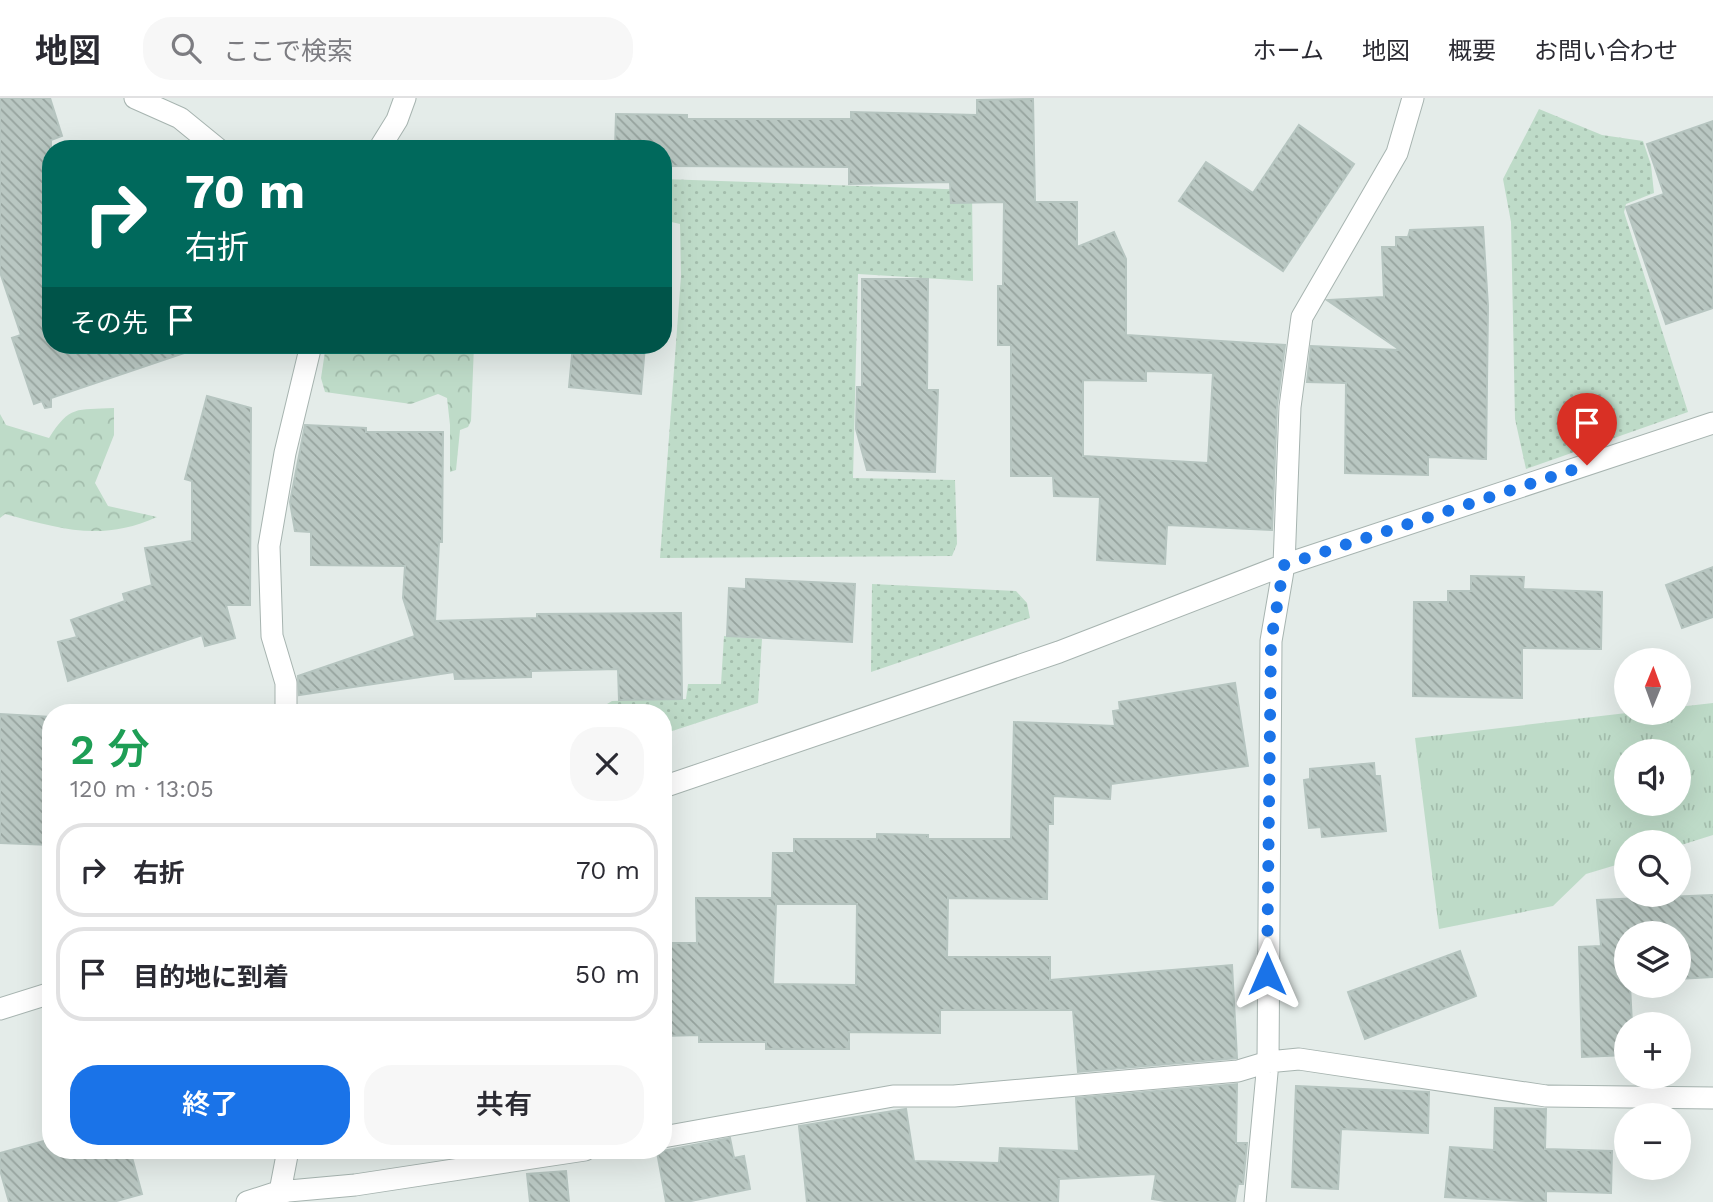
<!DOCTYPE html>
<html lang="ja">
<head>
<meta charset="utf-8">
<style>
  :root { --surface:#fff; --page:#f7f7f7; --text:#2b2b33; --muted:#7c7c81; --line:#e1e1e2; --accent:#1a73e8 }
  body { margin:0; font-family:"Work Sans","Noto Sans JP",sans-serif; background:var(--page); color:var(--text); height:100vh; display:flex; flex-direction:column; font-size:26px; white-space:nowrap }
  * { box-sizing:border-box; margin:0 }
  p { font-size:23px; color:var(--muted) }
  .icon { flex:none; width:38px; height:38px; fill:none; stroke:currentColor; stroke-width:2; stroke-linecap:round; stroke-linejoin:round }
  .map { position:relative; flex:1; overflow:hidden }
  .side { position:absolute; left:42px; top:606px; width:630px; height:455px; display:flex; flex-direction:column; background:var(--surface); border-radius:28px; box-shadow:0 7px 28px #0002 }
  .side>* { flex:none }
  .hud { position:absolute; left:42px; top:42px; width:630px; height:214px; border-radius:28px; box-shadow:0 7px 28px #0002; background:#00695c; color:#fff; overflow:hidden }
  .needle { width:46px; rotate:1deg }
  .buttons { position:absolute; left:1614px; top:550px; display:grid; gap:14px }
  .buttons a { display:grid; place-items:center; width:77px; height:77px; border-radius:50%; background:var(--surface); box-shadow:0 7px 28px #0002; font-size:35px }
  .pin { position:absolute; display:grid; place-items:center; width:60px; height:60px; color:#fff; margin:-72px -30px; border-radius:50% 50% 50% 0; rotate:-45deg; box-shadow:0 0 7px #0007 }
  .pin .icon { rotate:45deg }
  .me { position:absolute; width:77px; margin:-38px; rotate:0deg; stroke-linejoin:round; filter:drop-shadow(0 0 5px #0008) }
  .turn { display:flex; align-items:center; gap:24px; height:147px; padding:0 28px; font-size:32px }
  .turn .icon { width:91px; height:91px; stroke-width:2.5 }
  .turn b { display:block; font-size:49px; line-height:60px }
  .then { display:flex; align-items:center; height:66px; padding:0 28px; background:#0003; gap:14px; font-size:26px }
  .round { display:grid; place-items:center; flex:none; width:74px; height:74px; border-radius:28px; background:var(--page) }
  .head { display:flex; align-items:center; justify-content:space-between; height:119px; padding:0 28px }
  h1 { font-size:42px; font-weight:600; line-height:52px; color:#1e9e55 }
  .action { display:flex; gap:14px; margin-top:auto; padding:14px 28px }
  .action a { flex:1; height:80px; border-radius:28px; background:var(--accent); color:#fff; font-size:28px; font-weight:600; line-height:80px; text-align:center }
  .action a+a { background:var(--page); color:var(--text) }
  ul { padding:0; list-style:none }
  li { display:flex; align-items:center; gap:21px; height:94px; margin:0 14px 10px; padding:0 14px; border:4px solid var(--line); border-radius:28px }
  li div { flex:1 }
  li b { display:block; font-size:26px }
  li em { font-style:normal }
  header { display:flex; align-items:center; gap:42px; box-sizing:border-box; height:98px; padding:0 35px; background:var(--surface); border-bottom:2px solid var(--line) }
  header strong { font-size:33px }
  nav { display:flex; gap:38px; margin-inline-start:auto; font-size:24px }
  .search { width:490px; height:63px; background:var(--page); display:flex; align-items:center; gap:18px; box-sizing:border-box; padding:0 24px; border-radius:28px; color:var(--muted); font-size:26px }
  .map>svg:first-child { display:block }
  .grass { fill:url(#grass-dots) }
  .forest { fill:url(#forest-crowns) }
  .park { fill:url(#park-tufts); fill-rule:evenodd }
  .building { fill:url(#building-back-hatch); stroke:#b6c5c0; stroke-width:2; fill-rule:evenodd }
  .lines { fill:none; stroke-linecap:round; stroke-linejoin:round }
  .minor-casing { stroke:#a7b4b0; stroke-width:23 }
  .minor { stroke:#fff; stroke-width:21 }
  .route { stroke:#1a73e8; stroke-width:12; stroke-dasharray:0 21.6 }
</style>
</head>
<body>
<header>
<strong>地図</strong>
<div class="search"><svg class="icon" aria-label="search" viewBox="0 0 24 24"><circle cx="10" cy="10" r="6"/><path d="M15 15l6 6"/></svg>ここで検索</div>
<nav><a>ホーム</a><a>地図</a><a>概要</a><a>お問い合わせ</a></nav>
</header>
<div class="map">
<svg width="1713" height="1104" viewBox="0 0 1713 1104">
  <defs>
    <pattern id="grass-dots" width="8" height="8" patternUnits="userSpaceOnUse" patternTransform="scale(1.75)"><rect width="8" height="8" fill="#bedbc8"/><path d="M2 2h.1M6 6h.1" fill="none" stroke="#a3bdac" stroke-width="1.8" stroke-linecap="round"/></pattern>
    <pattern id="forest-crowns" width="20" height="18" patternUnits="userSpaceOnUse" patternTransform="scale(1.75)"><rect width="20" height="18" fill="#bedbc8"/><path d="M2 6a3 3 0 1 1 6 0M12 15a3 3 0 1 1 6 0" fill="none" stroke="#a3bdac"/></pattern>
    <pattern id="park-tufts" width="24" height="20" patternUnits="userSpaceOnUse" patternTransform="scale(1.75)"><rect width="24" height="20" fill="#bedbc8"/><path d="M3 7l-1-3M5 7V3M7 7l1-3M15 17l-1-3M17 17v-4M19 17l1-3" fill="none" stroke="#a3bdac"/></pattern>
    <pattern id="building-back-hatch" width="6" height="6" patternUnits="userSpaceOnUse" patternTransform="scale(1.75)"><rect width="6" height="6" fill="#b9c7c2"/><path d="M-1 5l2 2M0 0l6 6M5-1l2 2" fill="none" stroke="#96a39e"/></pattern>
  </defs>
  <rect width="100%" height="100%" fill="#e4ece9"/>
  <!-- grass -->
  <path class="grass" d="M1539,11L1602,37L1643,43L1651,67L1654,95L1626,106L1624,114L1688,314L1526,371L1515,321L1511,124L1503,81Z
    M663,81L972,92L973,183L858,176L853,380L955,382L957,446L952,458L660,460L681,178L680,126L663,122Z
    M872,486L1016,493L1027,505L1030,520L871,574Z
    M724,538L762,541L758,605L663,636V614H599V611L612,603L686,601L688,586H721Z"/>
  <!-- forest -->
  <path class="forest" d="M326,247H474L471,323L468,329L460,332L456,372L450,374V327L447,300L438,296L411,306L325,294L321,280Z
    M114,310V337L95,385L108,408L157,419C102,444 61,431 5,416L0,420V316L6,327L49,340C70,307 76,312 114,310Z"/>
  <!-- park -->
  <path class="park" d="M1713,605V737L1678,748V744H1626V764L1586,776L1553,808L1439,831L1415,640L1635,614H1678V609ZM1626,653H1678V705H1626Z"/>
  <!-- building -->
  <path class="building" d="M0,0H50L62,38L51,42V247H193V252L51,300V309L45,310L42,303L34,306L12,240L21,237L0,174Z
    M1033,1L1035,104H1077V149L1114,134L1126,161V237L1285,247L1277,308L1272,432L1167,427L1165,466L1097,462L1100,399L1054,398L1053,378H1011V247H998V188H1003L1004,104L951,105L950,84L849,86V69L663,68V51H615L616,16L687,17V21H851V14L977,17V2ZM1146,273L1213,275L1208,365L1083,358V282L1146,283Z
    M1713,23V210L1666,226L1626,109L1664,96L1647,46Z
    M1299,27L1354,66L1283,173L1179,103L1206,64L1253,95Z
    M1483,129L1488,208L1486,361L1428,359V377L1345,375L1346,285L1307,284L1311,248L1400,252L1327,202L1384,199L1382,149H1396V139H1408L1410,132Z
    M862,181H928L927,292H938L935,374L867,372L856,331L857,289H862Z
    M573,247H645L641,296L569,289Z
    M207,298L251,310L250,507H226L235,540L205,548L202,537L68,583L58,544L77,539L71,522L125,503L123,496L152,487L145,450L192,443V383L185,381Z
    M305,327L366,330V334H443L442,444H439L435,523L537,520V516L681,515L682,601L619,602L618,571L531,573V579L455,581L454,574L299,597L298,578L415,538L403,500L405,468L311,467V434L295,433L290,404Z
    M1713,469V519L1682,530L1666,487Z
    M1471,478L1524,479L1523,491L1602,494L1601,551L1522,550V600L1413,598L1414,504H1448V493H1471Z
    M746,481L855,486L852,544L727,538L729,490L746,491Z
    M1235,585L1248,668L1111,686L1110,701L1053,698V726H1048L1047,801L948,800L947,859H1050V882L1232,867L1237,960L1078,974L1073,912H940V935L849,934V951H766V944H699V937L663,938V845H697L696,800H772L773,755H794V741H877V736L928,737V741H1011L1014,624L1115,628L1113,613L1120,612L1119,604ZM776,806H857L856,887L773,886Z
    M0,616L51,619V747L0,745Z
    M1374,665L1375,678H1380L1386,733L1322,739L1321,729L1309,730L1304,682L1310,681V671Z
    M1713,797V879L1678,881V835H1626V887H1630L1632,926H1626V957L1582,959L1579,849L1601,848L1597,802Z
    M1460,853L1476,898L1365,941L1348,894Z
    M1237,986L1236,1045H1247L1243,1086H1238L1235,1104H1171L1152,1101L1156,1076L1059,1081L1058,1104H807L799,1028L906,1011L914,1063L999,1065L1000,1050L1079,1053L1076,1000Z
    M1296,988L1429,994L1428,1035L1341,1031L1338,1091L1292,1089Z
    M1495,1010L1546,1011L1545,1051L1612,1053L1611,1095L1546,1093V1104L1445,1099L1450,1049L1494,1052Z
    M730,1040L734,1060L744,1058L750,1091L686,1104H666L657,1054Z
    M51,1041V1052H130L142,1096L113,1104H9L0,1072V1055Z
    M566,1073L569,1104H530L527,1076Z"/>
  <g class="lines">
    <defs>
      <path id="minor" d="M135,0L180,20L218,51
        M379,51L397,22L405,0
        M286,614V585L272,538L269,448L285,355L311,247
        M663,689L1059,554L1284,467L1713,325
        M0,911L51,895
        M663,1039L893,998H954L1238,973L1268,964L1299,961L1546,998L1713,1000
        M247,1104L278,1094L355,1087L585,1052
        M278,1104L288,1052
        M1255,1104L1268,964L1271,543L1284,467L1290,309L1302,219L1397,55L1413,0"/>
    </defs>
    <!-- minor casing -->
    <use href="#minor" class="minor-casing"/>
    <!-- minor -->
    <use href="#minor" class="minor"/>
  </g>
  <g class="lines">
    <!-- route -->
    <path class="route" d="M1267,876L1271,543L1284,467L1587,367"/>
  </g>
</svg>
<div class="buttons">
<a><svg class="needle" viewBox="-14 -14 28 28"><path d="M0-13l5 13h-10z" fill="#e53935"/><path d="M0 13l5-13h-10z" fill="#7c7c81"/></svg></a>
<a><svg class="icon" aria-label="sound" viewBox="0 0 24 24"><path d="M4 9h4l5-4v14l-5-4H4zM17 9q2 3 0 6"/></svg></a>
<a><svg class="icon" aria-label="search" viewBox="0 0 24 24"><circle cx="10" cy="10" r="6"/><path d="M15 15l6 6"/></svg></a>
<a><svg class="icon" aria-label="layers" viewBox="0 0 24 24"><path d="M12 4l9 5-9 5-9-5zM3 14l9 5 9-5"/></svg></a>
<a>+</a>
<a>−</a>
</div>
<div class="pin" style="left:1587px;top:367px;background:#d93025"><svg class="icon" aria-label="arrive" viewBox="0 0 24 24"><path d="M6 21V4h12l-3 4 3 4H6"/></svg></div>
<svg class="me" style="left:1267px;top:876px" viewBox="-20 -20 40 40"><path d="M0-17L14 15 0 8-14 15z" fill="#1a73e8" stroke="#fff" stroke-width="4"/></svg>
<div class="hud">
<div class="turn"><svg class="icon" aria-label="right" viewBox="0 0 24 24"><path d="M7 20v-9h11M14 6l5 5-5 5"/></svg><div><b>70 m</b>右折</div></div>
<div class="then">その先<svg class="icon" aria-label="arrive" viewBox="0 0 24 24"><path d="M6 21V4h12l-3 4 3 4H6"/></svg></div>
</div>
<section class="side">
<div class="head"><div><h1>2 分</h1><p>120 m · 13:05</p></div><a class="round"><svg class="icon" aria-label="close" viewBox="0 0 24 24"><path d="M6 6l12 12M18 6L6 18"/></svg></a></div>
<ul>
<li><svg class="icon" aria-label="right" viewBox="0 0 24 24"><path d="M7 20v-9h11M14 6l5 5-5 5"/></svg><div><b>右折</b></div><em>70 m</em></li>
<li><svg class="icon" aria-label="arrive" viewBox="0 0 24 24"><path d="M6 21V4h12l-3 4 3 4H6"/></svg><div><b>目的地に到着</b></div><em>50 m</em></li>
</ul>
<div class="action"><a>終了</a><a>共有</a></div>
</section>
</div>
</body>
</html>
